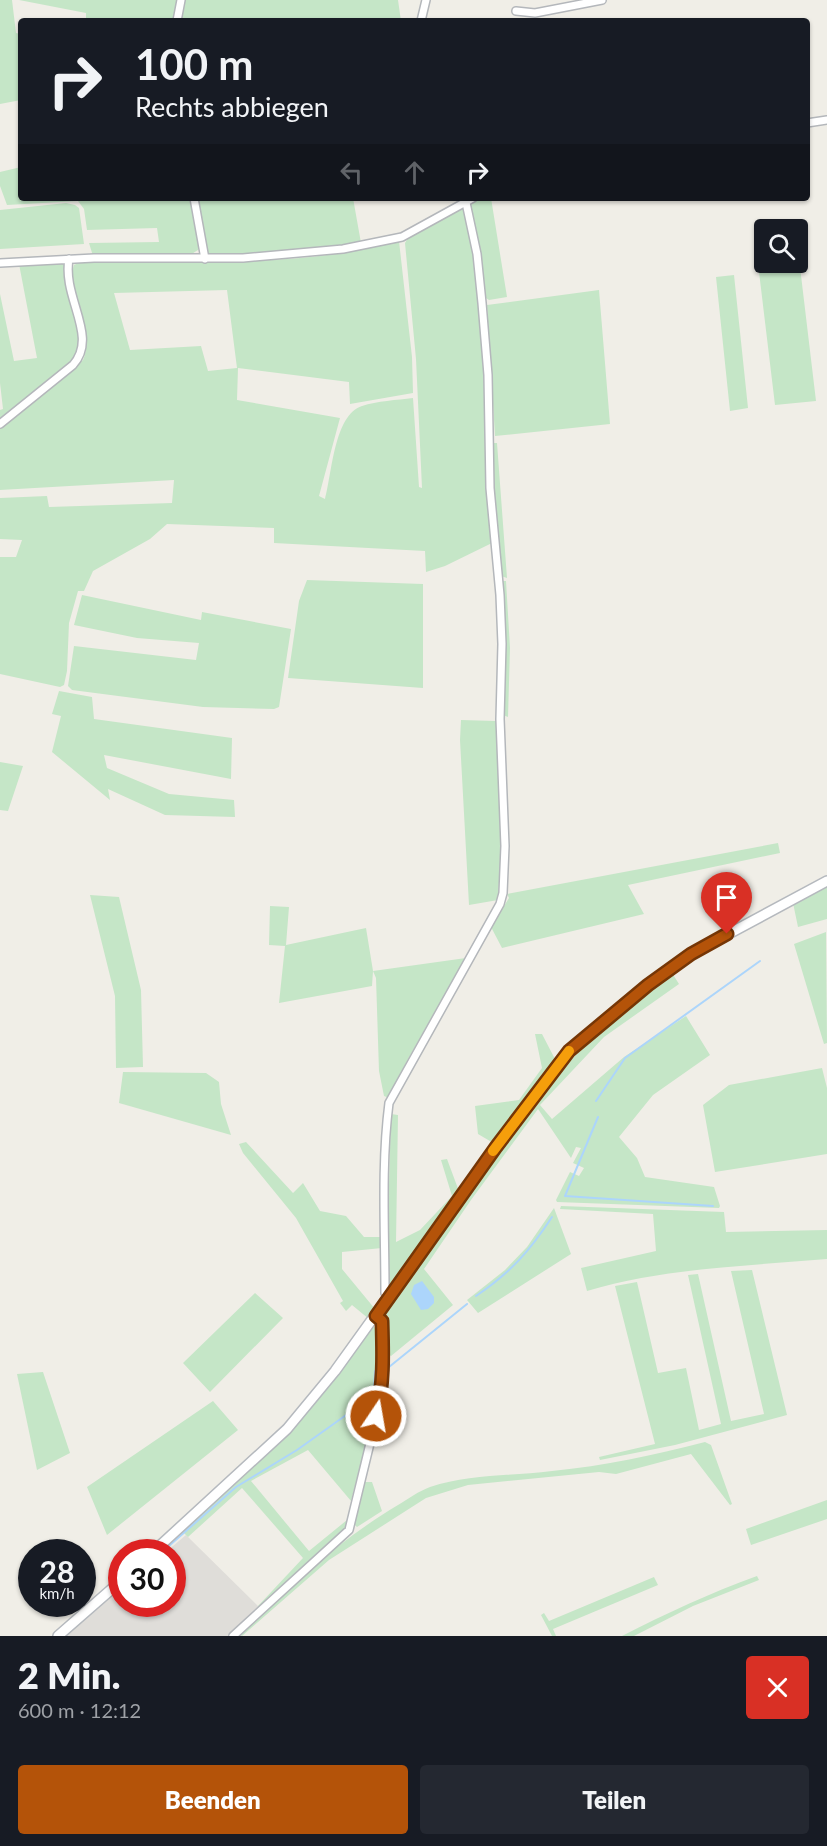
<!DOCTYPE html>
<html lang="de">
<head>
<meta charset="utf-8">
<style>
  :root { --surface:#171b24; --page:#242831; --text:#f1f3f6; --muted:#9ea1a6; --accent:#b45309 }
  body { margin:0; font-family:Lato,sans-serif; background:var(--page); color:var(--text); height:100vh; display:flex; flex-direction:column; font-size:22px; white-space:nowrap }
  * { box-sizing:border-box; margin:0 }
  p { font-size:20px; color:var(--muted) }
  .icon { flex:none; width:33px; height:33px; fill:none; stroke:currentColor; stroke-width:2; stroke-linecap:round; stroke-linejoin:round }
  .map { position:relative; height:1636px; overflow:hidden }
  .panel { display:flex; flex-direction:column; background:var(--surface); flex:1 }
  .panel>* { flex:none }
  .top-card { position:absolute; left:18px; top:18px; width:792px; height:183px; border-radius:6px; box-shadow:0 2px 4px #0004; background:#171b24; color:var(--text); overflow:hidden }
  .tools { position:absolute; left:754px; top:219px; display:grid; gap:12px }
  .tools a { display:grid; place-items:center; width:54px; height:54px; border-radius:6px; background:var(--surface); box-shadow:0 2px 4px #0004; font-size:30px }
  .speed { position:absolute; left:18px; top:1539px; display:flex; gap:12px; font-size:30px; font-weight:700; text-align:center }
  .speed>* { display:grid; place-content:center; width:78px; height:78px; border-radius:50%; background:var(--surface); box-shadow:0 2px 4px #0004; line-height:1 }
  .speed small { font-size:15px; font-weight:400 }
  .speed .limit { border:9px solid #d22; background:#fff; color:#111 }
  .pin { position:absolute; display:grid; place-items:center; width:51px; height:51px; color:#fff; margin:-62px -26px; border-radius:50% 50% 50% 0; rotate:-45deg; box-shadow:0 0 6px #0007 }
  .pin .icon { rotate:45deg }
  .me { position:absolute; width:66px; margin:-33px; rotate:12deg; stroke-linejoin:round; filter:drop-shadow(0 0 4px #0008) }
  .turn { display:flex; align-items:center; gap:21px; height:126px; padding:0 18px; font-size:27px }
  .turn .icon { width:78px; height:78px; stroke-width:2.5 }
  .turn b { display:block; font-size:42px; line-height:51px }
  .lanes { display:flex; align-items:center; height:57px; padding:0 18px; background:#0003; justify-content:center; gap:30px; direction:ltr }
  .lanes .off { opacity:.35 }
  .round { display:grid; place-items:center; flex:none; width:63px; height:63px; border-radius:6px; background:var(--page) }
  .summary { display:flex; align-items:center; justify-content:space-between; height:102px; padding:0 18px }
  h1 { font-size:36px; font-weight:800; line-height:45px }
  .action { display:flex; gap:12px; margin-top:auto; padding:12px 18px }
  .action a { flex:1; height:69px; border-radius:6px; background:var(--accent); color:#fff; font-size:24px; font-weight:800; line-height:69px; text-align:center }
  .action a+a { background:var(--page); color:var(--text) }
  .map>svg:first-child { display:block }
  .industrial { fill:#dfddd9 }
  .green { fill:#c5e6c7; fill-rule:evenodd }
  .water { fill:#acd5fb }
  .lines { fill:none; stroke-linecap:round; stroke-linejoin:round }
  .stream { stroke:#acd5fb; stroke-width:2 }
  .minor-casing { stroke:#b4b7bb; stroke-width:10 }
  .secondary-casing { stroke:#b5b9be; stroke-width:12 }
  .minor { stroke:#fff; stroke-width:7 }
  .secondary { stroke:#fff; stroke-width:9 }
  .route-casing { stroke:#753606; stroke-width:15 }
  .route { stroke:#b45309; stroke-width:10 }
  .slow { stroke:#f59e0b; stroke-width:10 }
</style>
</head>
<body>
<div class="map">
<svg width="827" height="1636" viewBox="0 0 827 1636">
  <rect width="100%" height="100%" fill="#f0eee7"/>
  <!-- industrial -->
  <path class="industrial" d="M186,1535L259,1607L228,1636H66L121,1586L122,1604H172V1552H166Z"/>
  <!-- green -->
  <path class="green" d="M0,0H12L16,33L21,34V100L0,104Z
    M19,0H179L174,21H86V13Z
    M184,0H398L401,21H179Z
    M21,167V198H190L199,241L198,250L190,255L93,256L89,243L159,242L157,228L87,230L84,209L78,201L7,205L0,186V172Z
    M197,198H353L361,243L252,255L212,256L207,253Z
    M480,198H491L507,297L489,300L486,298L470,203Z
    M66,203L75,205L79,208L84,244L0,249V210Z
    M461,209H464C491,317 488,432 492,543L445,566L426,572L425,551L274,543V528L167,524L150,539L93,571L84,591H78L69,623L67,671L64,685L60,687L0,674V557H16L22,540L0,539V498L47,496L49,507L172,503L174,480L0,490V427L83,360C96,330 64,297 74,265L83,261C188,260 297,269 399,241L412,357L413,393L350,404L349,382L238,368L237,400L340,418L319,496L325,499C332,474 334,415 362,406C377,401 397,400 413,398L419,487L422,488L416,359L405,243L408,238ZM227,290L237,368L208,371L201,346L130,350L114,293Z
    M61,262L64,265V279L81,344L77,355L68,365L0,419V410L3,409L0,383V294L14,361L37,358L19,264Z
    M800,267L816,401L775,405L759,272Z
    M734,275L748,408L730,411L716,277Z
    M599,290L610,424L495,436L487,305Z
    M492,443H497L507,578L501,576L493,488Z
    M307,580L423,584V688L288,678L299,601Z
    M502,581H506L510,648L508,717L503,715Z
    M82,595L201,620L202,612L291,629L279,707L274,709L203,707L72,690L68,686L74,646L196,660L199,643L137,638L74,625Z
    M59,691L92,697L94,719L232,738L231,779L104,755L107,768L169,794L234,800L235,817L165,815L108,789L110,800L52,752L61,716L52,714Z
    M461,720L496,721L499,725L501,846L498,900L469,905L460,740Z
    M0,762L23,766L8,811L0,810Z
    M778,843L780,853L628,885L644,914L502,948L491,927L509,898L507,894Z
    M827,885V919L798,927L793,903Z
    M90,895L119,897L141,990L143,1067L116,1068L115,996Z
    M270,906L289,907L286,945L366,928L373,971L466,958L408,1059L389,1098L384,1096L379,1071L376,978L373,971L372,986L279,1003L285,946L269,945Z
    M826,932L827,1043L824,1044L794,944Z
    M672,973L679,984L604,1037L540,1105L552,1119L624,1057L686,1016L710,1055L653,1095L619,1137L637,1158L645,1177L714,1187L720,1206L719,1208L557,1202L556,1200L570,1172L579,1176L584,1168L573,1163L581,1148L576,1147L571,1158L538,1109L471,1200L424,1269L453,1305L391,1356L388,1354L387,1315L384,1314L535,1102C577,1048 618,1014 672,973Z
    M535,1034H542L556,1061L495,1144L478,1134L475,1106L519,1100L542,1068Z
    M822,1068L827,1088V1154L715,1172L703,1105L729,1085Z
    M123,1072L206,1073L219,1082L221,1104L231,1135L119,1103Z
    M391,1114L398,1115L396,1242L420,1230L452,1196L441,1160L447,1159L460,1194L389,1292L386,1290Z
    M246,1142L293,1193L303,1183L320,1211L346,1216L364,1237H382V1248L342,1252V1269L375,1309L369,1319L352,1305L346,1311L340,1303L343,1301L296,1218L243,1153L239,1144Z
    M561,1206L724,1212L726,1232L827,1230V1259C747,1266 664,1268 587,1291L581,1268L656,1251L653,1214L560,1209Z
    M554,1208L571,1254L478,1313L467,1300L505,1270L527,1247Z
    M752,1270L787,1415L675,1445L600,1460L599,1457L655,1444L615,1286L637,1282L658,1373L686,1368L699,1430L721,1424L688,1275L698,1274L731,1421L764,1414L731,1271Z
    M255,1293L283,1318L210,1392L183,1363Z
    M375,1327L379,1330C384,1389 366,1444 351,1501L308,1450L251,1481L309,1551L347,1520L344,1531L260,1608L258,1606L303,1558L242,1488L188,1537L182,1531L257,1463L327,1387L372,1328Z
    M43,1372L70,1453L37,1470L17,1374Z
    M213,1401L238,1430L107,1535L87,1487Z
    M705,1442L711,1445L732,1504L730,1505L691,1454L616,1474L599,1472L468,1485L426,1498L329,1560L242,1636L239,1634C289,1587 339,1540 398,1505C408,1499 419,1491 430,1487C469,1474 512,1476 552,1471C604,1466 655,1455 705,1442Z
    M365,1482H372L382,1511L357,1527L354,1524Z
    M827,1500V1519L751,1545L746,1529Z
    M757,1576L759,1580L693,1606L634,1636H622C667,1613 710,1593 757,1576Z
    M654,1577L658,1585L553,1629L556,1636H552L541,1615L544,1613L549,1621Z"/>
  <!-- water -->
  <path class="water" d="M422,1281L434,1297V1303L428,1309L421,1310L411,1294L414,1285Z"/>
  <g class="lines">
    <!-- stream -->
    <path class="stream" d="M596,1101L625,1058L760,961
      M598,1117L565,1196L713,1206
      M476,1296C511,1272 529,1252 552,1217
      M389,1367L467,1304
      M162,1552L236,1487L297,1450L363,1403L374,1390L375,1371"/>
    <defs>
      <path id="minor" d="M516,11L535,13L602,0
        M177,21L181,0
        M421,21L426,0
        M807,123L827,120
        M194,198L205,259
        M0,263L94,258H243L343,249L402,237L473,198
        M0,424L73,365C99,336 62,298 69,259
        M389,1298L385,1293C385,1230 381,1165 389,1103L500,904L503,893L505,846L500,719L502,644L500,595L490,488L488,375L482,303L477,254L465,198
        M233,1636L349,1530L382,1394L384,1364L382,1321L376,1316"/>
      <path id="secondary" d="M153,1552L287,1429L335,1371L496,1147L569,1051L648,985L691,954L827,881
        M58,1636L122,1580"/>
    </defs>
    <!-- minor casing -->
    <use href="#minor" class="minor-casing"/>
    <!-- secondary casing -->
    <use href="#secondary" class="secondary-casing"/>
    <!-- minor -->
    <use href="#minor" class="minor"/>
    <!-- secondary -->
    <use href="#secondary" class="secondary"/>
  </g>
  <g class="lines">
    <defs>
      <path id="route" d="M376,1416C384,1384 383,1354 382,1321L376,1316L496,1147L569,1051L648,985L691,954L727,934"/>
    </defs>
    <!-- route casing -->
    <use href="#route" class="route-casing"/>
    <!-- route -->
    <use href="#route" class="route"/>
    <!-- slow -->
    <path class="slow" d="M493,1151L569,1051"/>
  </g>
</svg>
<div class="tools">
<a><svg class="icon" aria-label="search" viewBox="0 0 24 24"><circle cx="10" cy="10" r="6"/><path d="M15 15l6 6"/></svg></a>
</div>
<div class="speed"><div>28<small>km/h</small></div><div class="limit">30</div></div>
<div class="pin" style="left:727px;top:934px;background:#d93025"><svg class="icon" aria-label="arrive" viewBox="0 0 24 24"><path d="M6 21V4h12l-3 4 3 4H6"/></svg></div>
<svg class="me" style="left:376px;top:1416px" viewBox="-20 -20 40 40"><circle r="17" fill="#b45309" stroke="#fff" stroke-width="3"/><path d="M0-11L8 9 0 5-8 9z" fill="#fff"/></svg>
<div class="top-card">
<div class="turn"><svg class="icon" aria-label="right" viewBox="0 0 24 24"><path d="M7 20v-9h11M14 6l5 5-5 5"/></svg><div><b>100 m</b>Rechts abbiegen</div></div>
<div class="lanes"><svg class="icon off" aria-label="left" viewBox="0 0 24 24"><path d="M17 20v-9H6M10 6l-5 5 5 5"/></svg><svg class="icon off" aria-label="ahead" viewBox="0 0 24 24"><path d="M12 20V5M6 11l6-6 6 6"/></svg><svg class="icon" aria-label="right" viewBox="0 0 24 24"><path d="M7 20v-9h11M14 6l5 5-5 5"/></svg></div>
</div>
</div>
<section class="panel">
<div class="summary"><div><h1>2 Min.</h1><p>600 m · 12:12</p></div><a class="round" style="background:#d93025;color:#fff"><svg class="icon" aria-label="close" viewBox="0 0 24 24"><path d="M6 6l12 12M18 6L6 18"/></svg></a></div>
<div class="action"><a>Beenden</a><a>Teilen</a></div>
</section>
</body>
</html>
